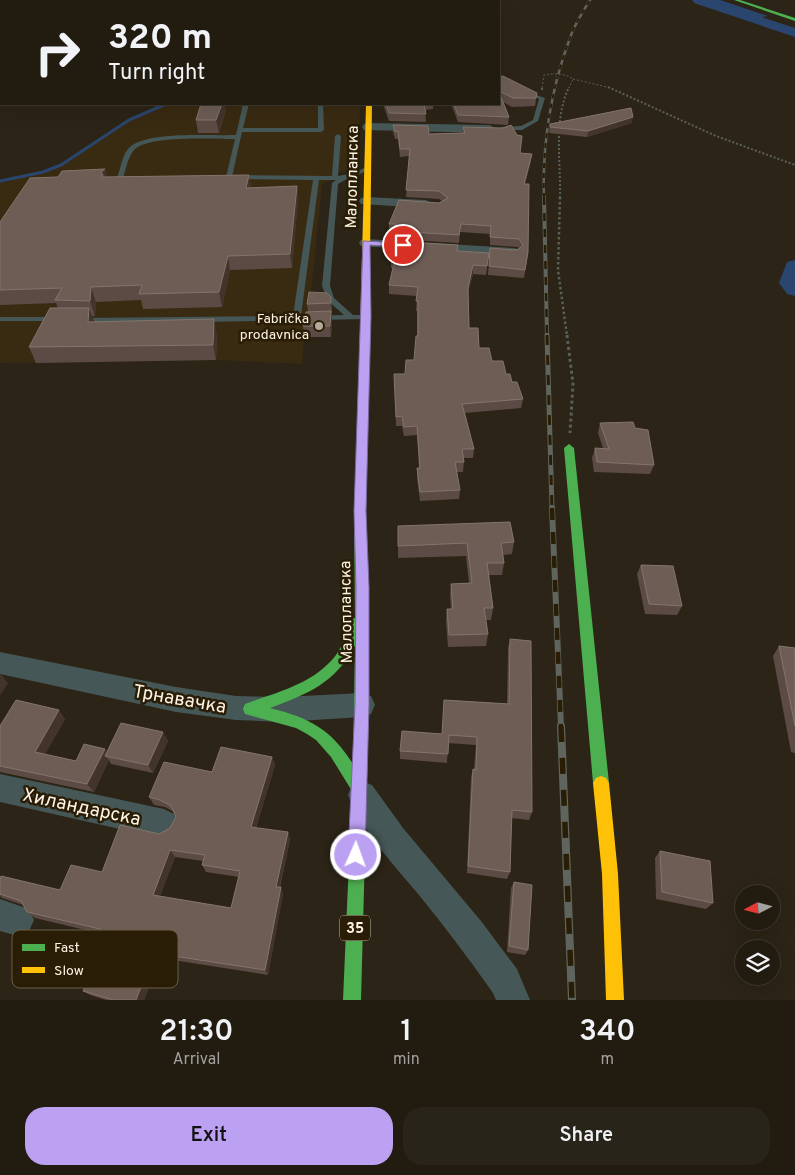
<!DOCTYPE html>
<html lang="en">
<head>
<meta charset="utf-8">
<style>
  :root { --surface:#211b10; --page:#292419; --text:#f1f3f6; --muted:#a2a19f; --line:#3e3930; --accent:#bca0f2 }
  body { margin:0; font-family:Overpass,sans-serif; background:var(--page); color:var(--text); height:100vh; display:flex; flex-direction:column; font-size:19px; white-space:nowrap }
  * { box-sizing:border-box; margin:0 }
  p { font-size:16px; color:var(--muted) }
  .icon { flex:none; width:28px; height:28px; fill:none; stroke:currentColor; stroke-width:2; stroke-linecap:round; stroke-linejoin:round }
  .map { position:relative; height:1000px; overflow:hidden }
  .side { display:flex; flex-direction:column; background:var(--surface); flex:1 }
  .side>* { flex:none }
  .top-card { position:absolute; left:0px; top:0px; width:500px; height:105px; box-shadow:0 5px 20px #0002,0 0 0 1px var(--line); background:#211b10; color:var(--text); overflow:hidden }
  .needle { width:32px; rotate:263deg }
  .buttons { position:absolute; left:735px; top:885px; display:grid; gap:10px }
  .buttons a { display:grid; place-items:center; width:45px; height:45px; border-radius:50%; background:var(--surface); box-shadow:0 5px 20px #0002,0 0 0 1px var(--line); font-size:25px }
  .pin { position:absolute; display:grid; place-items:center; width:42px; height:42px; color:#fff; margin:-21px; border:2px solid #fff; border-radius:50%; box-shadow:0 1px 5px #0007 }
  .me { position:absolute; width:55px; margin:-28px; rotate:2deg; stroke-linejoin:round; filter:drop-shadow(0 0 4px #0008) }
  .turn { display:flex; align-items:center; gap:18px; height:105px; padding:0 25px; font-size:22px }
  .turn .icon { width:65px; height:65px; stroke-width:2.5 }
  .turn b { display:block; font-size:35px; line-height:42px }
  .eta { display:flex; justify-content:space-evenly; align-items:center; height:85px; text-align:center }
  .eta b { font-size:30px; font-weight:600; line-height:35px }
  .cta { display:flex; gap:10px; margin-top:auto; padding:10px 25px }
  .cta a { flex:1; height:58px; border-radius:20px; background:var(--accent); color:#111; font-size:20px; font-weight:600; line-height:58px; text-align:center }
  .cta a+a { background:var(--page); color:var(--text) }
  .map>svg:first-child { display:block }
  .built { fill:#392a12 }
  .water { fill:#2a466e }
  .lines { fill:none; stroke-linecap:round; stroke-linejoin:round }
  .stream { stroke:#2a466e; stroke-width:3 }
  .river { fill:#2a466e; fill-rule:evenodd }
  .path-far3 { stroke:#58605a; stroke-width:1; stroke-dasharray:2 2; stroke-linecap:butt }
  .path-far2 { stroke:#58605a; stroke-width:2; stroke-dasharray:2 2; stroke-linecap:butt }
  .path-far1 { stroke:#58605a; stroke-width:2.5; stroke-dasharray:2.5 2.5; stroke-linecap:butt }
  .path { stroke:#58605a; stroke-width:3; stroke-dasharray:3 3; stroke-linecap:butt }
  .lane { fill:#455756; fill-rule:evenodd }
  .street { fill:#455756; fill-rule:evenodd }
  .fast { fill:#4caf50; fill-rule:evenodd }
  .slow { fill:#ffc107; fill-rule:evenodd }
  .rail-far4-casing { stroke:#5f655d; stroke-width:2.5 }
  .rail-far3-casing { stroke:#5f655d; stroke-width:4 }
  .rail-far2-casing { stroke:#5f655d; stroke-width:5 }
  .rail-far1-casing { stroke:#5f655d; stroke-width:6 }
  .rail-casing { stroke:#5f655d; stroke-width:8 }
  .rail-far4 { stroke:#2a1d05; stroke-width:2; stroke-dasharray:5; stroke-linecap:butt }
  .rail-far3 { stroke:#2a1d05; stroke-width:2.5; stroke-dasharray:8; stroke-linecap:butt }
  .rail-far2 { stroke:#2a1d05; stroke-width:3; stroke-dasharray:10; stroke-linecap:butt }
  .rail-far1 { stroke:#2a1d05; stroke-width:4.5; stroke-dasharray:12; stroke-linecap:butt }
  .rail { stroke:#2a1d05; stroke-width:5.5; stroke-dasharray:16; stroke-linecap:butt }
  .wall { fill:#5c4b44; fill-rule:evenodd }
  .shaded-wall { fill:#42342a }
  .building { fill:#6d5d55; stroke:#84756c; fill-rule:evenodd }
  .route { fill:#bca0f2; stroke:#7a689d }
  .poi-dot { fill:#b4ab9d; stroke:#2a1d05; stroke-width:2 }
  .labels { text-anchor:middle; stroke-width:5; stroke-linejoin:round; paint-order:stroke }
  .far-poi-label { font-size:14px; fill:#fdf4e5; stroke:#2a1d05; text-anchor:end }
  .shield { fill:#2a1d05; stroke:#beb4a2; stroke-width:1 }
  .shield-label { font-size:15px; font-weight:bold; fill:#fdf4e5 }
  .street-label { font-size:16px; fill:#fdf4e5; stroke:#2a1d05 }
  .near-street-label { font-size:19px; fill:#fdf4e5; stroke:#2a1d05 }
  .key { fill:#2a1d05; stroke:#695e48; stroke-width:1 }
  .key-label { font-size:14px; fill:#fdf4e5 }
</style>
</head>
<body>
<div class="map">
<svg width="795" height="1000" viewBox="0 0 795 1000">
  <rect width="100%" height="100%" fill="#2c2416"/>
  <!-- built -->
  <path class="built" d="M166,104H360L358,169L336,173L335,178L322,185L310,302L332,303L331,337H304L302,364L216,360L0,363V181L43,172L61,165L129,120Z"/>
  <!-- water -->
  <path class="water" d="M697,0H720L768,16L756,18Z"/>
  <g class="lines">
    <!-- stream -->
    <path class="stream" d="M0,181L43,172L61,165L129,120L166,104"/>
    <!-- river -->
    <path class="river" d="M692,0H710L795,28V37L694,3Z
      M795,260V296L787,294L779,283L787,262Z"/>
    <!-- path-far3 -->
    <path class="path-far3" d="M573,79L611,88
      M542,88L544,75C554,73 564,73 573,79L569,88"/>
    <!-- path-far2 -->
    <path class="path-far2" d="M608,87L716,136L795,165
      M542,90V87
      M560,198C561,161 553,121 569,87"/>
    <!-- path-far1 -->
    <path class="path-far1" d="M560,197L558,270L567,336"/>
    <!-- path -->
    <path class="path" d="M567,335L573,384L570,433"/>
    <!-- lane -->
    <path class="lane" d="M522,90L545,98L538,121L522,130H500V128L502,127L521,126L533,120L539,99L522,92Z
      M243,104H249L243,128H318V104H323L324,130L321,132H242L232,177L229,179L226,177L235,139C213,139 151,135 135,149C128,156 126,169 123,178L120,180L117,178C121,168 122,153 131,146C151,131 211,136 236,135Z
      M338,134L341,136L338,176L354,173L368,166L371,168C361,175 349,177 338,184L330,286L334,298L353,315H366L370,317L369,319L200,322H77V318H80L293,316L313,180L237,179L234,177L237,175L332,176L335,136ZM319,180H336L332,183L322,286L328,301L344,315L301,316Z
      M0,317H58L62,319L58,321H0Z"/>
    <!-- street -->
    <path class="street" d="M368,123L490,125L496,129L490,133L364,130L362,127L364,124Z
      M366,197L426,200L433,204L426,208L361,204L359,201L361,198Z
      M366,239L513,248L518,249L520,252L518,255L513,256L361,246L359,243L361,240Z
      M0,652L176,687L236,696L283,697L362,693L371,696L375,705L371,714L362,717L283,722L236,720L176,712L0,674Z
      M0,774L164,809L174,814L179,824L174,834L164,839L0,802Z
      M362,781L372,785L403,828L481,921L517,969L530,1000H496L493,993C469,959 445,927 419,895C393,864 363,832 348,795L352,785Z
      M0,899L29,909L34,920L29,931L18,936L0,931Z"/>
    <!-- fast -->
    <path class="fast" d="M369,0H373V1H369Z
      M734,0H740L795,18V21Z
      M363,404L368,407L366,511L369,705L361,1000H343L352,791L331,757L316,740L307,734L296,728L245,714L243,709L245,704C277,692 314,684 336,655C344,644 346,631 351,619L355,618L354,511L358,407ZM355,646L353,764C331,729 310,718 270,708C308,694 335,683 355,646Z
      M569,444L574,448L609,783L606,788L601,790L596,788L593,783L564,448Z"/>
    <!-- slow -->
    <path class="slow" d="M366,104H372L368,407L363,410L358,407Z
      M601,776L606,778L609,783L618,874L624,1000H606L602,874L593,783L596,778Z"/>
    <defs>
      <path id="rail-far4" d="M544,198C542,145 551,88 570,38C574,25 583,12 590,0"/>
      <path id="rail-far3" d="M544,197L547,336"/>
      <path id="rail-far2" d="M547,335L552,509"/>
      <path id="rail-far1" d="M552,508L561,727"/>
      <path id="rail" d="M561,726L572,1000"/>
    </defs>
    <!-- rail-far4 casing -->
    <use href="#rail-far4" class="rail-far4-casing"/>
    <!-- rail-far3 casing -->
    <use href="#rail-far3" class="rail-far3-casing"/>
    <!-- rail-far2 casing -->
    <use href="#rail-far2" class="rail-far2-casing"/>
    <!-- rail-far1 casing -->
    <use href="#rail-far1" class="rail-far1-casing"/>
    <!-- rail casing -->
    <use href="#rail" class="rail-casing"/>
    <!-- rail-far4 -->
    <use href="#rail-far4" class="rail-far4"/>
    <!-- rail-far3 -->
    <use href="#rail-far3" class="rail-far3"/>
    <!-- rail-far2 -->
    <use href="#rail-far2" class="rail-far2"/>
    <!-- rail-far1 -->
    <use href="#rail-far1" class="rail-far1"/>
    <!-- rail -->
    <use href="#rail" class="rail"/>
  </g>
  <!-- wall -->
  <path class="wall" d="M408,0H425V1H408Z
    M499,77L537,93L535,106L512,107L503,102L509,117L508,125L458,122L452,106V104H499Z
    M384,104H433V109L425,110L426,122L389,121L384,107Z
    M226,110L219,133H198L196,120Z
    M632,123L587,137L549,133L550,124Z
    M393,125L429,134L462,133L463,127L520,153L531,161L525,184L528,252L524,278L488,275L490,248L514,250L519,249L518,247L490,245V234L460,232L459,243L394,239V232H389V224L442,201L439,199L406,197L409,156L400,157L398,139H395L393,132Z
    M105,169L107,177L249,175L251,188L297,186L298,200L292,268L230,270L222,307L143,309L141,300L96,302L95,316H92L94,322L217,334L216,360L36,363L29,347L58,308L56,303L0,305V222L58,177Z
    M391,243L458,251L489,253L486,275L473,274L468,294L469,328L479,348L492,361L506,374L523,399L521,408L465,413L474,449L473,458H463L464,462L463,472H457L460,490L459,499L420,501L417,478V468H419L417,435L404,436L402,426H396L394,374H405L414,360L417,336V311H416L417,296L389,294V285L393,268H391V259L393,252H391Z
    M331,297L332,313H331L332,322L331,337H304L303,326L308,312L307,304Z
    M600,423L635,428L654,465L650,474L594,472L592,458L595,448H603L598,433Z
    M398,526L514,542L512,554L503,555L504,563L502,575H489L493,608L491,620H486L488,634L486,646L448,647L446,621L447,609H451L450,596L451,584L469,583L466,556L398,558Z
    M641,565L682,606L677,615L645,614L637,574Z
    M510,639L532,812L529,820L511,818L510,872L507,879L467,873L471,777L473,769L474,770L476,745L448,743L447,763L400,759V751L442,734L444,700L507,704L508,648Z
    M779,646L795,648V753L791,752L773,656Z
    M65,719L45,754L76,761L107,752L163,732L168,741L153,773L111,764L109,760L94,792L0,772V726Z
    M272,757L275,765L256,828L288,832L290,840L280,887L283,894L268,975L160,958L144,1000H106L90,995L83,991L105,940L98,934V933L35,918L27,912L23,905L2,898L0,896V879L60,890L102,872L159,834L170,828L176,817L174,812L165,807L154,805L149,797L212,772ZM175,857L203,861L202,865L206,872L239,877L231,908L160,896Z
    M660,851L713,903L706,909L656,899L655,858Z
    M514,882L528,950L525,955L507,952L511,888Z"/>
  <!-- shaded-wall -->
  <path class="shaded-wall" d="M222,104H225L226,110L219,133L216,120Z
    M633,117L632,123L587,137L588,131Z
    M532,154L531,161L523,192L524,184Z
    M105,169L109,183L106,191L101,172Z
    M249,175L251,189L246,188Z
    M297,186L298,200L292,268L290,254Z
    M228,256L230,270L222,307L219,292Z
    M473,265V274L467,297L468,288Z
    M91,287L96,302L95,316L90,301Z
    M89,308L95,323L88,322Z
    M331,311L332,322L331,337L330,326Z
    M214,319L217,334L216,360L213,345Z
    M1,674L8,683L0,696V675Z
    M59,710L65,719L42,760L35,752Z
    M163,732L168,741L153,773L148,765Z
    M105,749L110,757L105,756L109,760L94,792L87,784Z
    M272,757L275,765L254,834L251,827Z
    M288,832L290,840L278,893L276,887Z
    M170,850L175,857L158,901L153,895Z
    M281,887L283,894L268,975L265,970Z
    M154,953L160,958L144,1000H136Z"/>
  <!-- building -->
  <path class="building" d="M138,0H362V1H133Z
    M0,43H1V78L0,77Z
    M503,76L537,93L536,98H513L499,91V77Z
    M499,97H501L509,117L458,115L454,104H499Z
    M201,104H222L216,120H196Z
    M386,104H424L426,114L389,113Z
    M631,108L633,117L588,131L550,127V124Z
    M393,125L428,126L429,134L465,133L463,127L503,128L511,125L517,135L522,136L520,153L532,154L524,184H529L528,252L525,270L489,266L490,248L514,250L519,249L523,245L519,239L490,237L491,226L461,224L459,235L394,231L396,224H389L399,200L439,203L448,198L439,191L406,190L410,149H400L398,131L395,132Z
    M105,169L101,172L103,175L102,177L249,175L246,188L297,186L290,254L228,256L219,292L139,294L142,285L91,287L90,301L55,300L62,288L0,290V222L30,178L58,177L62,171Z
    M391,241L458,245L457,251L489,253L487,266L473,265L468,288L469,328H478L479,348H489L492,361H503L506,374H510L512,382H517L523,399L462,404L474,449H462L464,462H455L460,490L420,492L417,468H420L417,426L404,427L402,416L396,417L394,374H405L406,360H414L416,336H418V301H416L418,287L389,285L395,259H391L395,243H391Z
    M309,292L327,293L331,297V303L307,304Z
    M50,308H89L88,322L214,319L213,345L29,347Z
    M331,311L330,326H303L306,312Z
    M633,422L635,428L648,430L654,465L597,462L595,448L609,449L600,423Z
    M510,522L514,542L501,543L504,563H487L493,608H484L488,634L449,635L447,609H453L451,584L472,583L467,543L398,546V526Z
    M641,565L673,566L682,606L649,604Z
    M510,639L531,641L532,812L512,810L510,872L468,866L473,769L476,770L477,737L449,735L448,754L400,751L402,731L442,734L444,700L509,704Z
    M779,646L795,648V726Z
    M16,700L59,710L35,752L76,761L84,744L105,749L87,784L0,766V726Z
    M121,723L163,732L148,765L105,756Z
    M221,747L272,757L251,827L288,832L276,887H281L265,970L154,953L136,1000H113L83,991L107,936L98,934L100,929L27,912L21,901L0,894V879L1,876L60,890L71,865L102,872L120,825L159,834L170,828L176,817L171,806L160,800L149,797L164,762L212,772ZM170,850L205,855L202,865L240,871L231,908L153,895Z
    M660,851L710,861L713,903L662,892Z
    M514,882L532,885L528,950L509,946Z"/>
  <!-- route -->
  <path class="route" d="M363,241L403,243L407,245L403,247L370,245L371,316L366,511L369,587V705L365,855L362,861L356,863L351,861L348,855L355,705L356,587L354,511Z"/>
  <!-- markers -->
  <circle class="poi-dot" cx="319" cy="326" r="5"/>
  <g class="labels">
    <!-- far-poi labels -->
    <g class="far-poi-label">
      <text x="309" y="323">Fabrička<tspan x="309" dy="16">prodavnica</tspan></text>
    </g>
    <!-- shield labels -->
    <rect class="shield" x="340" y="915.5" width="30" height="25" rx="4"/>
    <g class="shield-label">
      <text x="355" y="933">35</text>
    </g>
    <!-- street labels -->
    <g class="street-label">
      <text transform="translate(351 177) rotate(-89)" y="6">Малопланска</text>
      <text transform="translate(345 612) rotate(-91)" y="6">Малопланска</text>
    </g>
    <!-- near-street labels -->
    <g class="near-street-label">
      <text transform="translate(180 698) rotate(10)" y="7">Трнавачка</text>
      <text transform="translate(82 806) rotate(12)" y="7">Хиландарска</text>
    </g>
  </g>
  <!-- legend -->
  <rect x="12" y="930" width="166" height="58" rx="8" class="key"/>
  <rect x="22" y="944" width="23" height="7" fill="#4caf50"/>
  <rect x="22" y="967" width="23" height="6" fill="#ffc107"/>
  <g class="key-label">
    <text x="54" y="952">Fast</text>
    <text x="54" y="975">Slow</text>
  </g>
</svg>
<div class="buttons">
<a><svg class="needle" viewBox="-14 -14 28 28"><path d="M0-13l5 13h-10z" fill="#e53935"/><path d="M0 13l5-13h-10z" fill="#a2a19f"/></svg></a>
<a><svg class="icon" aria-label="layers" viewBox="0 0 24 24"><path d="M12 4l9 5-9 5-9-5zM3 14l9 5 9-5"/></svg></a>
</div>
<div class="pin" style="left:403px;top:245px;background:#d93025"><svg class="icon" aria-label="arrive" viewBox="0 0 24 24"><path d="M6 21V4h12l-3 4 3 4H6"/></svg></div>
<svg class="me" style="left:356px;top:855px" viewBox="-20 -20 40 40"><circle r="17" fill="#bca0f2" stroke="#fff" stroke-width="3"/><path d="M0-11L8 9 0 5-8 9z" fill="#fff"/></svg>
<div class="top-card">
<div class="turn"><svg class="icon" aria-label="right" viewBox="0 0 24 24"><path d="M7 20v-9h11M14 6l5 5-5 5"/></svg><div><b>320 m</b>Turn right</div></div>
</div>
</div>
<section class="side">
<div class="eta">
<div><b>21:30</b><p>Arrival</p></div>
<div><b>1</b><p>min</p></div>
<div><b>340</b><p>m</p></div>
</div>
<div class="cta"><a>Exit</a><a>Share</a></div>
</section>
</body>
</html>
